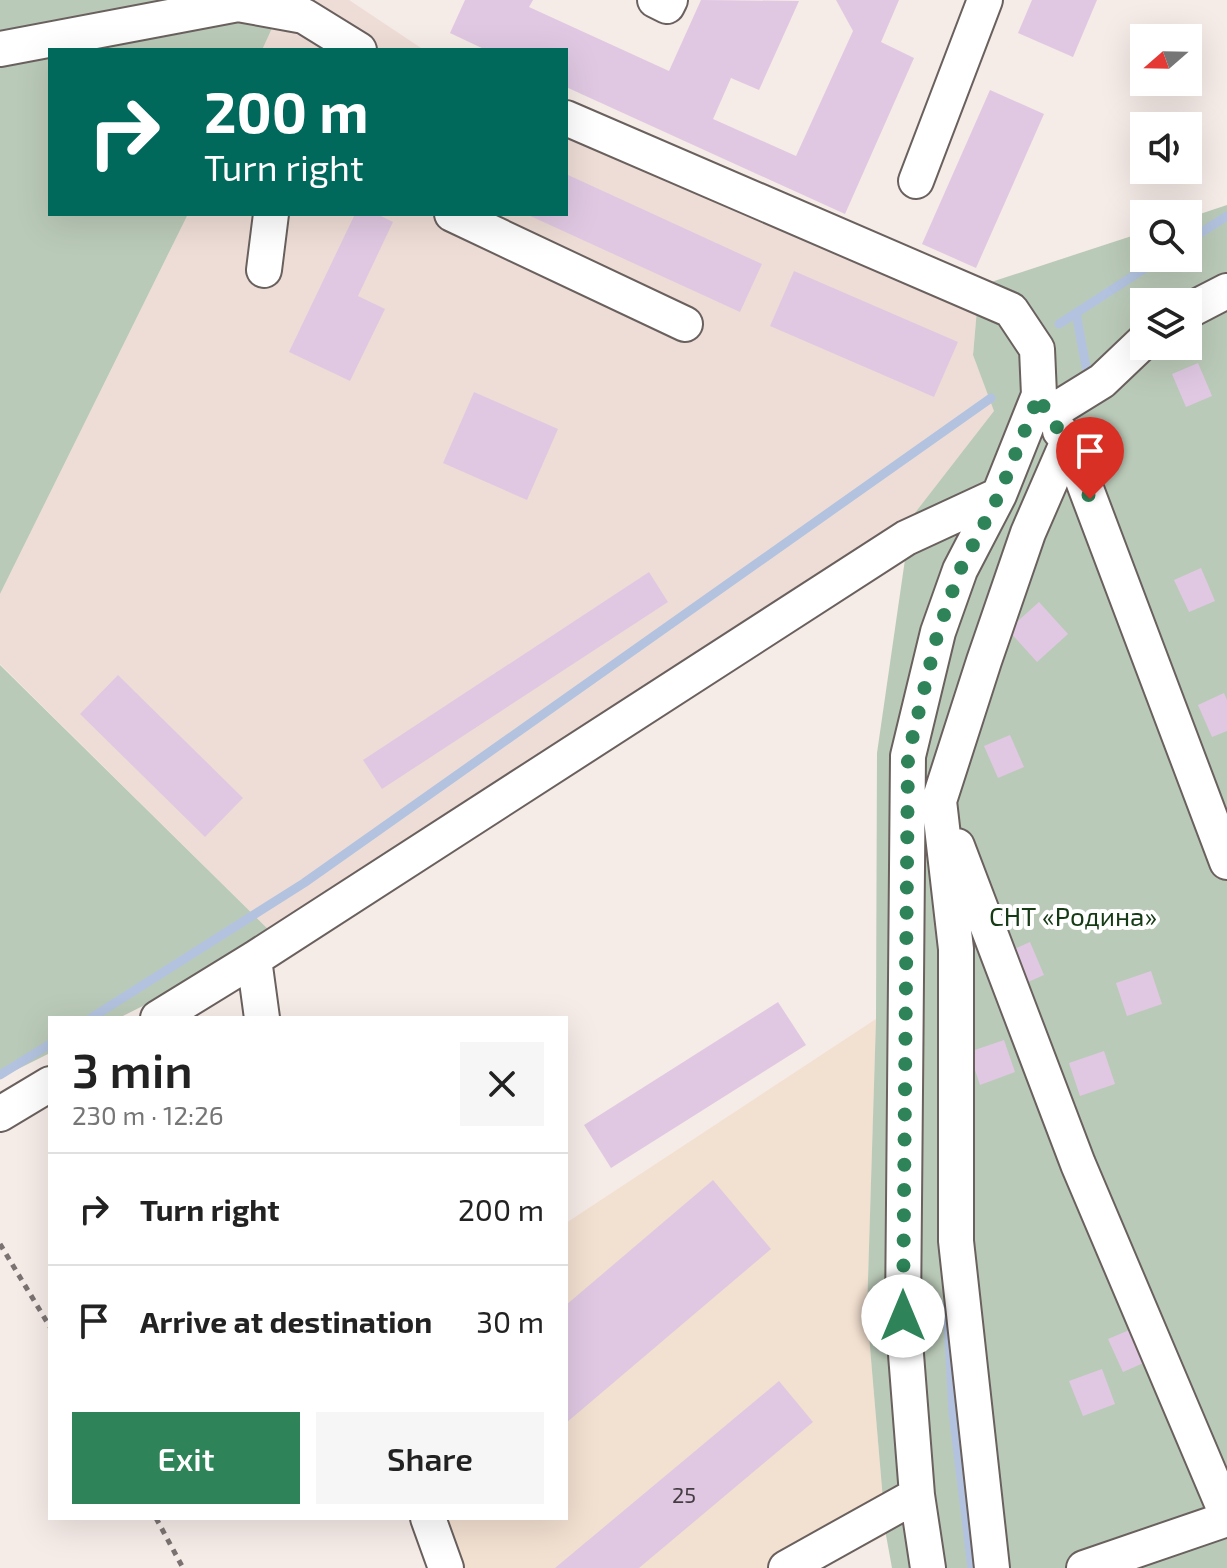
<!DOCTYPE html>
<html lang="en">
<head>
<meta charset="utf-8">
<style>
  :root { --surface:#fff; --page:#f6f6f6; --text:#222; --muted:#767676; --line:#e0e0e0; --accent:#2e8458 }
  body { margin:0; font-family:"Exo 2",sans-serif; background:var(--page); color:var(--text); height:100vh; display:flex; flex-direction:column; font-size:30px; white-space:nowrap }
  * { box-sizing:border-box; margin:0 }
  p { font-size:26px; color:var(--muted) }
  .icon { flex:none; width:44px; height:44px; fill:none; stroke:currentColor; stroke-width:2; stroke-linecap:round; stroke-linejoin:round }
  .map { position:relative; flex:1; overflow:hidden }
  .drawer { position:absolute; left:48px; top:1016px; width:520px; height:504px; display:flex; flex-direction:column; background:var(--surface); border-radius:0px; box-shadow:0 8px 32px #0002 }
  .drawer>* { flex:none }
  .guide { position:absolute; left:48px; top:48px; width:520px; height:168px; border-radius:0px; box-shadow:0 8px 32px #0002; background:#00695c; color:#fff; overflow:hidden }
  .needle { width:52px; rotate:250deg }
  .fabs { position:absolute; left:1130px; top:24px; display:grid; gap:16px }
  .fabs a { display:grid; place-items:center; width:72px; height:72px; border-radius:0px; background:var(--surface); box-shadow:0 8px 32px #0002; font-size:40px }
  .pin { position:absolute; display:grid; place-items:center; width:68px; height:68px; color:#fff; margin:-82px -34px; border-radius:50% 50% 50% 0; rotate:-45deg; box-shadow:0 0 8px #0007 }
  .pin .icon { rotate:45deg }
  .me { position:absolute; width:88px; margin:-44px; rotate:0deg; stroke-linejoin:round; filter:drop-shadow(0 0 6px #0008) }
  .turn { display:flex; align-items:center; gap:28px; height:168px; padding:0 24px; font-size:36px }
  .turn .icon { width:104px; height:104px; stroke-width:2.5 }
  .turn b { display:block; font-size:56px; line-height:68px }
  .round { display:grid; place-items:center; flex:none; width:84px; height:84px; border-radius:0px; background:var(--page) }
  .head { display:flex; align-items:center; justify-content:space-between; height:136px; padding:0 24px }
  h1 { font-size:48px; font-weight:600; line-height:60px }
  .action { display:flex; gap:16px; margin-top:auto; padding:16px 24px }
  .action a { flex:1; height:92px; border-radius:0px; background:var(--accent); color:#fff; font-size:32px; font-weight:600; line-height:92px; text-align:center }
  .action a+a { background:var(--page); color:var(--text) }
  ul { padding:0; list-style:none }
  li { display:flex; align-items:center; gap:24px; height:112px; padding:0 24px; border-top:2px solid var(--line) }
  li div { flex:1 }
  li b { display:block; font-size:30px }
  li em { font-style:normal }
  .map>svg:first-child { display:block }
  .commercial { fill:#f2e0d0 }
  .built { fill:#eeddd6 }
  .green { fill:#bacab8; fill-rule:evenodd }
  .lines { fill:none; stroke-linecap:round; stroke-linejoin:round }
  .stream { stroke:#b3c3df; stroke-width:9 }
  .building { fill:#e0c8e2 }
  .minor-casing { stroke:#6a615e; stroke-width:38 }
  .path { stroke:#7a7371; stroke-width:5; stroke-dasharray:6 6; stroke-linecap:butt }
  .minor { stroke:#fff; stroke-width:34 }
  .route { stroke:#2e8458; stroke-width:14; stroke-dasharray:0 25.2 }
  .labels { text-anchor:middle; stroke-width:8; stroke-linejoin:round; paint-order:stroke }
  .number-label { font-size:22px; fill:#443c42 }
  .park-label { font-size:26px; fill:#163a15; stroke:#fff }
</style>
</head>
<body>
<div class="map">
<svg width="1227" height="1568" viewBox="0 0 1227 1568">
  <rect width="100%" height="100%" fill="#f5ebe7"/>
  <!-- commercial -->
  <path class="commercial" d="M876,1019L867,1312L886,1535L819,1568H460L441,1518H566V1223Z"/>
  <!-- built -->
  <path class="built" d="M285,0H349L424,50H262Z
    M566,113L979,286L973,355L995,411L911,518L277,938L0,664V594L188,214H566Z"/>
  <!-- green -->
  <path class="green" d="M0,0H285L262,50H50V214H188L0,594Z
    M1227,205V1568H892L886,1535L867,1312L876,1019L877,753L911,518L994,411L973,355L979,286L1144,232V258H1188V218ZM1144,302H1188V346H1144Z
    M0,665L277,938L119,1018H50V1053L0,1078Z"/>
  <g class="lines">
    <!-- stream -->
    <path class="stream" d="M1188,241L1227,216
      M1076,313L1086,367
      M1059,324L1161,258
      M91,1018L304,883L991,398
      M0,1075L50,1044
      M947,1304L953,1413L972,1568"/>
  </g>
  <!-- building -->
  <path class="building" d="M465,0H533L529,7L669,71L701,0L799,1L759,90L731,78L713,119L796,156L853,31L836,0H899L881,42L914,58L845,214L566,87V50H486L450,33Z
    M1032,0H1097L1073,57L1018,33Z
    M990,90L1044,114L976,268L922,244Z
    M566,174L762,264L740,312L526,214H566Z
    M355,214H377L393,222L358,296L385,309L350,381L289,352Z
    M794,271L958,342L934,397L770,326Z
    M1198,363L1212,396L1186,407L1172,374Z
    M474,392L558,429L527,500L443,463Z
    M1201,568L1215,601L1189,612L1174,580Z
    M649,572L668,602L382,789L363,760Z
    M1039,602L1068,634L1037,662L1008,630Z
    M118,675L243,798L205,837L80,714Z
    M1224,693L1227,700V731L1212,737L1198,705Z
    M1010,735L1024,767L998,778L984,746Z
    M1030,942L1044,975L1019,986L1005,953Z
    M1151,971L1162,1004L1127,1016L1116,983Z
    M778,1002L806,1045L611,1168L584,1125Z
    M1004,1040L1015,1072L980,1085L969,1052Z
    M1104,1051L1115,1084L1080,1096L1069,1063Z
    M713,1180L771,1249L566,1423V1305Z
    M1134,1328L1148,1361L1123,1372L1108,1339Z
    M1102,1369L1115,1404L1083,1416L1069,1381Z
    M779,1381L813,1422L639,1568H555Z"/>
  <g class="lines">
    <defs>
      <path id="minor" d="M655,0L667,6L670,0
        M0,49L238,4L304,16L359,50
        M566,118L1011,310L1037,349L1039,395L999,495L960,570L938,632L908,756L903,1316L917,1495L928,1568
        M916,181L985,0
        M452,214L685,324
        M264,270L271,214
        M1188,311L1227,291
        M1039,395L1047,415L1102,381L1144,341
        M1060,431L1068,441L1227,862
        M957,846L1078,1164L1227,1515
        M254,959L262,1018
        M158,1018L254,959L906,538L999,495
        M0,1114L50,1084
        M428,1518L446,1568
        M786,1568L917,1495
        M992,1568L956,1241V949L939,801L984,661L1028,533L1068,441
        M1084,1568L1227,1519"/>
    </defs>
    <!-- minor casing -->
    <use href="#minor" class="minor-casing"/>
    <!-- path -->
    <path class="path" d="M0,1244L50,1327
      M156,1518L183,1568"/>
    <!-- minor -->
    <use href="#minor" class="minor"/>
  </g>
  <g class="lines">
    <!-- route -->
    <path class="route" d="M903,1316L908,756L938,632L960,570L999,495L1039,395L1047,415L1068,441L1090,499"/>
  </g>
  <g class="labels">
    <!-- number labels -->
    <g class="number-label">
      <text x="684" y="1503">25</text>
    </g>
    <!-- park labels -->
    <g class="park-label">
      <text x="1073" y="926">СНТ «Родина»</text>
    </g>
  </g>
</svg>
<div class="fabs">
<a><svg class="needle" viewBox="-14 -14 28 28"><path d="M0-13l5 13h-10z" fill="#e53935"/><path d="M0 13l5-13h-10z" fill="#767676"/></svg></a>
<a><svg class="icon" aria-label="sound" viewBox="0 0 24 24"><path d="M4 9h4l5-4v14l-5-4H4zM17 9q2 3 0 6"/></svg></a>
<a><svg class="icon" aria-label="search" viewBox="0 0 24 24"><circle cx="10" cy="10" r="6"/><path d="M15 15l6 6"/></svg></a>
<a><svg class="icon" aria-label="layers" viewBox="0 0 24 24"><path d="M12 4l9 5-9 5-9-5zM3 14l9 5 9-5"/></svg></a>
</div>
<div class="pin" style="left:1090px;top:499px;background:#d93025"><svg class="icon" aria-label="arrive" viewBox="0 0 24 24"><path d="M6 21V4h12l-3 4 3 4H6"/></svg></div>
<svg class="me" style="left:903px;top:1316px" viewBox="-20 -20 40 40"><circle r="19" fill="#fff"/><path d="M0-13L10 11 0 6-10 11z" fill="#2e8458"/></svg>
<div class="guide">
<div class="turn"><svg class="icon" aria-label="right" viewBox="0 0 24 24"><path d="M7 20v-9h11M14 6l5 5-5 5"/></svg><div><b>200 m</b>Turn right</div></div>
</div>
<section class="drawer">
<div class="head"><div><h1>3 min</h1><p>230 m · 12:26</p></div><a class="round"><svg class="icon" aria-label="close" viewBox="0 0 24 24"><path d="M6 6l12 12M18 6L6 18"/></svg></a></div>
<ul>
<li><svg class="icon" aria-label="right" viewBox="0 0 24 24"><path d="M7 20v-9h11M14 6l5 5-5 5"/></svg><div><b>Turn right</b></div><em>200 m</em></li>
<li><svg class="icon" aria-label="arrive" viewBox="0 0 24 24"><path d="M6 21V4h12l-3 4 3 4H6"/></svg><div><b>Arrive at destination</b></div><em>30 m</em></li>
</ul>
<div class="action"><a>Exit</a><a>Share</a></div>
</section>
</div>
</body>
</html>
